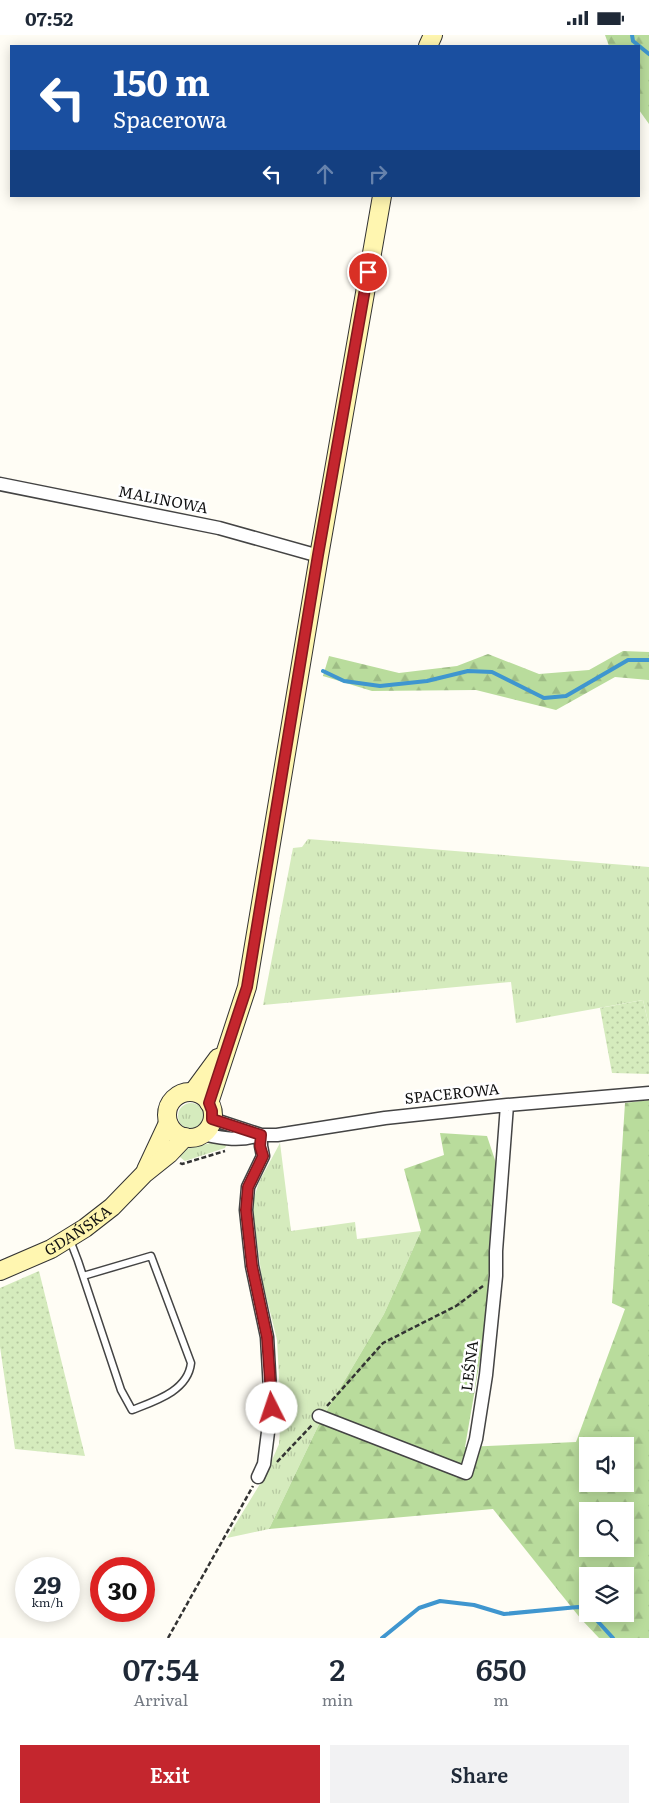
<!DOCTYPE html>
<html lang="en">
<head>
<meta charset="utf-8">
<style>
  :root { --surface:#fff; --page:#f2f2f3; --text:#1f2937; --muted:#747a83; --accent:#c4262e }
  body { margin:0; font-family:Literata,serif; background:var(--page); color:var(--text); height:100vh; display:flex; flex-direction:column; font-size:19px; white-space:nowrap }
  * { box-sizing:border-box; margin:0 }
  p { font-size:16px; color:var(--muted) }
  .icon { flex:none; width:28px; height:28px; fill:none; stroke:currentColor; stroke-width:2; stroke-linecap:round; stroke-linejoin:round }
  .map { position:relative; height:1603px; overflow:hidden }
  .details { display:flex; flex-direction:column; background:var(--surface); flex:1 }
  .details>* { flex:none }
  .guide { position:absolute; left:10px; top:10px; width:630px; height:152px; border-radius:0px; box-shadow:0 2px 12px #0003; background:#1a4fa0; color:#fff; overflow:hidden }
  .fabs { position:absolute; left:579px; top:1402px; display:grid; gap:10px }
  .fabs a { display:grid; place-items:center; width:55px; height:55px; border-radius:0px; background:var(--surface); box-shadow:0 2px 12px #0003; font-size:25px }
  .speed { position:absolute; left:15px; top:1522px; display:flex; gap:10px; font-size:25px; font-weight:700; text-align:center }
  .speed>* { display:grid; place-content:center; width:65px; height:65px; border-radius:50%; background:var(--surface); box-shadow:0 2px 12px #0003; line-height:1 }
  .speed small { font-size:12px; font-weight:400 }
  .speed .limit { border:8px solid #d22; background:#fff; color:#111 }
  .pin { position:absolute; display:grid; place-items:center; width:42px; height:42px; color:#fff; margin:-21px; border:2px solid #fff; border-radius:50%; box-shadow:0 1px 5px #0007 }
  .me { position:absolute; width:55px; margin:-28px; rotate:356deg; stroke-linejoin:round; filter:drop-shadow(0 0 4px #0008) }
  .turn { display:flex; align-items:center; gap:18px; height:105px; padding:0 20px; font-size:22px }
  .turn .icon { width:65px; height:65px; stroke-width:2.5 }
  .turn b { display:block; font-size:35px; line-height:42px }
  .lanes { display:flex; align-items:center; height:48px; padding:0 20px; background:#0003; justify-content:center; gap:25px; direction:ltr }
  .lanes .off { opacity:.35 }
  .eta { display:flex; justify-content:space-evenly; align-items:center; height:85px; text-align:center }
  .eta b { font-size:30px; font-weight:600; line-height:35px }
  .primary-button { display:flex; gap:10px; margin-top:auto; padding:10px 20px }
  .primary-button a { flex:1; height:58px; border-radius:0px; background:var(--accent); color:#fff; font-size:20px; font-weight:600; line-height:58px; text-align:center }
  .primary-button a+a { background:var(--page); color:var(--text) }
  .status { display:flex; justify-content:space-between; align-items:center; height:35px; padding:0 25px; background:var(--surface); direction:ltr }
  .status svg { height:14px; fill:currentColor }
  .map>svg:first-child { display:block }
  .grass { fill:url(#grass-tufts) }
  .forest { fill:url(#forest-firs); fill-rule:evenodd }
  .garden { fill:url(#garden-dots) }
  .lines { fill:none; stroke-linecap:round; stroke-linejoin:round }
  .stream { stroke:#3f96cf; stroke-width:4 }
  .lane-casing { stroke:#444; stroke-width:9 }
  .street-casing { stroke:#444; stroke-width:15 }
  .secondary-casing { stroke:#333; stroke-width:20 }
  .path { stroke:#333; stroke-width:2.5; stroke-dasharray:5 2.5; stroke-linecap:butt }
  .lane { stroke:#fff; stroke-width:6 }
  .street { stroke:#fff; stroke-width:12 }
  .secondary { stroke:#fff6b0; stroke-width:18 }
  .route-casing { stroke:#7f191e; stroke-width:12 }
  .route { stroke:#c4262e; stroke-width:9 }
  .labels { text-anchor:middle; stroke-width:5; stroke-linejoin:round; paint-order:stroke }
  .street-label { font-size:15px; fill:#111; stroke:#fff }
</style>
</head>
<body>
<div class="status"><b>07:52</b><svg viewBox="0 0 49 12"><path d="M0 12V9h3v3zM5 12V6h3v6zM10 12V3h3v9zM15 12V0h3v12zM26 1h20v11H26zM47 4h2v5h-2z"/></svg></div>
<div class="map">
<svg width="649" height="1603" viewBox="0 0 649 1603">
  <defs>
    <pattern id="grass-tufts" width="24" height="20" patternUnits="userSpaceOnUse" patternTransform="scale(1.25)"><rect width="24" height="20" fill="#d5ebbd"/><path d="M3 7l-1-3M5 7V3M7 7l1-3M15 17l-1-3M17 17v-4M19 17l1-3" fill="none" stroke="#b6c8a1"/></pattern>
    <pattern id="forest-firs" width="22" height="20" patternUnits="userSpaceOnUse" patternTransform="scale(1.25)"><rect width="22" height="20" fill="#b9dc9c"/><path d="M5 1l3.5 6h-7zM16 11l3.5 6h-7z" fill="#9ebc85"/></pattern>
    <pattern id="garden-dots" width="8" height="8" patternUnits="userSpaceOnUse" patternTransform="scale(1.25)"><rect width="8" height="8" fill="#d5ebbd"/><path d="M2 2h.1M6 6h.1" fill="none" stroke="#b6c8a1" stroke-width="1.8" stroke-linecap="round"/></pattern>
  </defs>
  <rect width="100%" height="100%" fill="#fffdf5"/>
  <!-- grass -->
  <path class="grass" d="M308,804L649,832V991L643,965L516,988L511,947L263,970L293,813L302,812Z
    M178 1081a13 13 0 1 1 26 0a13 13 0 1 1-26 0Z
    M215,1107L227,1109L225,1113L185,1126L176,1119L181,1115Z
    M280,1108L291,1196L355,1187L357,1204L421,1196L384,1279L320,1387L269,1494L227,1503L266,1439L279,1409L281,1380L277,1305L262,1244L252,1169L259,1147Z"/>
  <!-- forest -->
  <path class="forest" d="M605,0H649V89L639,75V11H609Z
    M623,616L649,617V645L615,642L556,675L476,655L372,656L323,641L329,621L399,638L457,631L488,619L539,639L589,635Z
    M649,1065V1603H599L581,1584L493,1474L269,1494L320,1387L384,1279L421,1196L404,1134L444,1120L440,1098L487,1101L496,1128L485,1296L465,1412L576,1407L625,1274L612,1268L625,1068ZM588,1411H625V1449H588ZM588,1476H625V1514H588ZM588,1541H625V1579H588Z"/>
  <!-- garden -->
  <path class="garden" d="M643,965L649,991V1039L612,1038L600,973Z
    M39,1236L85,1421L15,1414L0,1312V1253Z"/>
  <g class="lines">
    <!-- stream -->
    <path class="stream" d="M632,0L633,6L649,19
      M323,636L344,646L380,651L427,646L468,636L492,637L544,663L566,661L628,625H649
      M591,1579L613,1603
      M382,1603L419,1573L440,1566L474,1570L504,1579L578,1572L588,1574"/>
    <defs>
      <path id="lane" d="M70,1205L78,1226L121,1355L132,1375C155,1366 188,1356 191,1328L151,1221L83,1241"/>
      <path id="street" d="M0,449L219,493L319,521
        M212,1084L261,1100H277L385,1083L507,1070L649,1058
        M202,1099C222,1103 239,1107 259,1100
        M319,1381L466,1438L476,1404L486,1340L496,1241V1216L507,1070
        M258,1442L264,1429L271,1373L267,1302L252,1231L246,1175L248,1152L263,1121L261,1111V1100"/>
      <g id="secondary">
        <path d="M428,11L433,0"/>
        <path d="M193,1057L218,1023"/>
        <circle cx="190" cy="1080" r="23"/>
        <path d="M209,1068L247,952L319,521L382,161"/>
        <path d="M146,1135L168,1088"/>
        <path id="s1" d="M0,1236L51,1214L85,1193L112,1172L144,1139L169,1119L185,1102"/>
      </g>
    </defs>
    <!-- lane casing -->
    <use href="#lane" class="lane-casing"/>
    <!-- street casing -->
    <use href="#street" class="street-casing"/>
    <!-- secondary casing -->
    <use href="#secondary" class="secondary-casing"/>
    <!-- path -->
    <path class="path" d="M180,1128L182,1129L225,1116
      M327,1371L383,1308L456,1271L483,1251
      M277,1427L313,1389
      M168,1603L253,1451"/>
    <!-- lane -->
    <use href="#lane" class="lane"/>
    <!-- street -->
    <use href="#street" class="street"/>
    <!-- secondary -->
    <use href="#secondary" class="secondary"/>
  </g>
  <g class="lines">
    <defs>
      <path id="route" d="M272,1373L267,1302L252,1231L246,1175L248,1152L263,1121L260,1111L261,1100L212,1084V1076L209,1068L247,952L318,520L368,237"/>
    </defs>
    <!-- route casing -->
    <use href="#route" class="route-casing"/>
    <!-- route -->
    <use href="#route" class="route"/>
  </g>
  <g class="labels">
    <!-- street labels -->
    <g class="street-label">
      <text transform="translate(163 465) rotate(11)" y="5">MALINOWA</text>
      <text transform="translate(452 1059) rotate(-6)" y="5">SPACEROWA</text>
      <text dy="5" stroke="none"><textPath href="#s1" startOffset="88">GDAŃSKA</textPath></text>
      <text transform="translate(470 1331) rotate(-83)" y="5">LEŚNA</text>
    </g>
  </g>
</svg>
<div class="fabs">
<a><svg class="icon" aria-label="sound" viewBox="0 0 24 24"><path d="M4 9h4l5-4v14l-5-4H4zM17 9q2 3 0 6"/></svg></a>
<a><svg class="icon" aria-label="search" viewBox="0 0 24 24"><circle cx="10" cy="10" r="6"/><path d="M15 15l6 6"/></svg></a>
<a><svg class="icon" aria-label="layers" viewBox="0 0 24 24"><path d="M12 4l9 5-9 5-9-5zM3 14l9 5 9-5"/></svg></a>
</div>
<div class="speed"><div>29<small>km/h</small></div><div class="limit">30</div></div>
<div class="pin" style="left:368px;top:237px;background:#d93025"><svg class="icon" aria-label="arrive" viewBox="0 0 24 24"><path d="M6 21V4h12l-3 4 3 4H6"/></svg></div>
<svg class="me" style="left:272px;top:1373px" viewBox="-20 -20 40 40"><circle r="19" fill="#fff"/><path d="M0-13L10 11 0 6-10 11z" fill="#c4262e"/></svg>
<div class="guide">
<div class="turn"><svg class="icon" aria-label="left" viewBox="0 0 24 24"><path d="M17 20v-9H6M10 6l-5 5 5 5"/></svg><div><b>150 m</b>Spacerowa</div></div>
<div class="lanes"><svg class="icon" aria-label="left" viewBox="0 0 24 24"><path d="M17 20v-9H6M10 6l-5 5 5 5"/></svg><svg class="icon off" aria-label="ahead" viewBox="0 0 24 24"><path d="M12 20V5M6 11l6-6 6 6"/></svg><svg class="icon off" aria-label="right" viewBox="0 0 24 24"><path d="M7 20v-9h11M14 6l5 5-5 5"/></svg></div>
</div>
</div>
<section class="details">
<div class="eta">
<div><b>07:54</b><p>Arrival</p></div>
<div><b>2</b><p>min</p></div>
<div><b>650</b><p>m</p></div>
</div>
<div class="primary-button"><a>Exit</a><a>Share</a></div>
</section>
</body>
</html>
